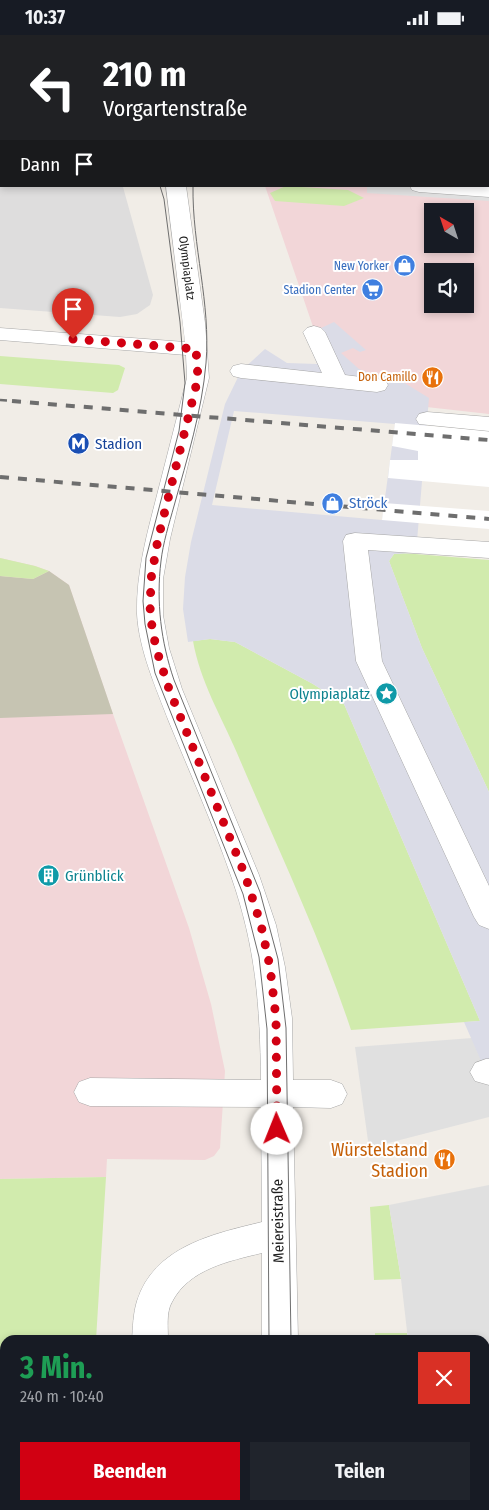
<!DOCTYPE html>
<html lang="de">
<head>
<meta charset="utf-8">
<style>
  :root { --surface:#171b24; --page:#20242c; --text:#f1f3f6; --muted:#9ea1a6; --accent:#d10012 }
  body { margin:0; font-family:"Fira Sans Condensed",sans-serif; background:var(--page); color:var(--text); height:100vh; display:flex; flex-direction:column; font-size:19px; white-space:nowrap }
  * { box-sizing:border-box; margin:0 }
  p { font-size:16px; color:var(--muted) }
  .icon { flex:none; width:28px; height:28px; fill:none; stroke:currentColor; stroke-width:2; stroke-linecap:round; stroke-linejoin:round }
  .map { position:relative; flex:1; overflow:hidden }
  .details { position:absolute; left:0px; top:1300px; width:490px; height:175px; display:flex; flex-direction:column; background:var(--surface); border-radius:15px 15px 0 0; box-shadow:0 2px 8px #0003 }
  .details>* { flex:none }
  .banner { position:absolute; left:0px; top:0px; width:490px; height:152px; box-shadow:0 2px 8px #0003; background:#202124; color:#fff; overflow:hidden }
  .needle { width:32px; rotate:321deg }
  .controls { position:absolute; left:424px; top:168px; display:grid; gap:10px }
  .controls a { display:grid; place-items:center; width:50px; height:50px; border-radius:0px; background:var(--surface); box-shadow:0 2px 8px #0003; font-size:25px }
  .pin { position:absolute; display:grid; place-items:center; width:42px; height:42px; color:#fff; margin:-51px -21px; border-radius:50% 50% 50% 0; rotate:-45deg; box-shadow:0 0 5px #0007 }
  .pin .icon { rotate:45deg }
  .me { position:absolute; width:55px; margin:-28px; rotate:359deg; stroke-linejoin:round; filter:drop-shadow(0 0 4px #0008) }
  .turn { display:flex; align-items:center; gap:18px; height:105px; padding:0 20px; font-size:22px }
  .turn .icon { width:65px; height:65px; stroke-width:2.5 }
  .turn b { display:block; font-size:35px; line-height:42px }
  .then { display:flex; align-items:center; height:48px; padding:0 20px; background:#0003; gap:10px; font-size:19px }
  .round { display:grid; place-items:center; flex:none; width:52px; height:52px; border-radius:0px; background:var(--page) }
  .head { display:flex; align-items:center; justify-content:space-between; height:85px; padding:0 20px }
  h1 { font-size:30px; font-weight:700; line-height:38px; color:#1e9e55 }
  .primary-button { display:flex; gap:10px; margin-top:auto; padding:10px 20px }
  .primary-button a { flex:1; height:58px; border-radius:0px; background:var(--accent); color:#fff; font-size:20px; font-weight:700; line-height:58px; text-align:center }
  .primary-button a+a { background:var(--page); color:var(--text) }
  .status { display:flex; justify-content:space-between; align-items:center; height:35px; padding:0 25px; background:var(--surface); direction:ltr }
  .status svg { height:14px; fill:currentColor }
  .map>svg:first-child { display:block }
  .residential { fill:#dedddd }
  .commercial { fill:#f2d6d8; fill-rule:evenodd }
  .construction { fill:#c6c4b2 }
  .grass { fill:#d1ebad }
  .parking { fill:#e0e0e0 }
  .plaza { fill:#dbdce7; fill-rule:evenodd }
  .pier { fill:#fff }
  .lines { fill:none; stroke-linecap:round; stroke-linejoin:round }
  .minor-casing { stroke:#a7a7a7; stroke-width:1 }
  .minor { fill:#fff; fill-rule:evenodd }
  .tram { stroke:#6e6e6e; stroke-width:1 }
  .rail-far1 { stroke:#6e6e6e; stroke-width:2.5; stroke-dasharray:7 7; stroke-linecap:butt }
  .rail { stroke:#6e6e6e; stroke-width:4; stroke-dasharray:9 9; stroke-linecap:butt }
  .route { stroke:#d10012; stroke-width:9; stroke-dasharray:0 16.2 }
  .labels { text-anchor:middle; stroke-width:4; stroke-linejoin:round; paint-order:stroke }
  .far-shop-label { font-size:12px; fill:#366cbe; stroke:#fff; text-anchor:end }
  .far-street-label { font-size:12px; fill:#202020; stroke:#fff }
  .far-food-label { font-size:12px; fill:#c56008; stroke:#fff; text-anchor:end }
  .transit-label { font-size:15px; fill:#164399; stroke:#fff; text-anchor:start }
  .shop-label { font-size:15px; fill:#366cbe; stroke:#fff; text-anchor:start }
  .culture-label { font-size:15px; fill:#0d838f; stroke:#fff; text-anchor:end }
  .street-label { font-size:15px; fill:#202020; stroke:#fff }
  .near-food-label { font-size:18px; fill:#c56008; stroke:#fff; text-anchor:end }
</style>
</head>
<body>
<div class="status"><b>10:37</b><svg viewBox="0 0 49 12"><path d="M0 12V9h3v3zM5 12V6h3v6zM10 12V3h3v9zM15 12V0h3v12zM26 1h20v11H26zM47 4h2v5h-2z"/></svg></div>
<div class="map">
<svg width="489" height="1475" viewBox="0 0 489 1475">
  <rect width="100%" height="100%" fill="#f1ede7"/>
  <!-- residential -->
  <path class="residential" d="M0,0H162L1,1V90Z
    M0,141L1,151L123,152L153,260L150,270L137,279L120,282L0,273Z"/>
  <!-- commercial -->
  <path class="commercial" d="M265,151L489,152V379L337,362ZM432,176H465V209H432ZM432,236H465V269H432Z
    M0,523L35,531L49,536L69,550L113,679L189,893L211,969L225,1036L220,1113L214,1121L205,1125L107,1124L106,1142L0,1144Z"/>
  <!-- construction -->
  <path class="construction" d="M49,536L69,550L113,679L0,683V541L33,544Z"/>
  <!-- grass -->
  <path class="grass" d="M286,151L348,155L364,163L344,171L275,166L270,158Z
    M0,321L119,330L125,333L118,355L113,358L0,349Z
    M403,518L489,525V757L422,613L389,526L394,519Z
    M0,523L35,531L49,536L33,544L0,541Z
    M210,604L235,607L313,649L344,669L480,986L351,995C320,901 276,810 237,718C221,681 200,646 193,606Z
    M106,1142L96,1305H5V1470H85L84,1475H0V1144Z
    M389,1170L401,1244L374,1245L370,1172Z
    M375,1298H407L408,1305H375Z"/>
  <!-- parking -->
  <path class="parking" d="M489,146V166L367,158V152L362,151H489Z
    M472,1003L489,1044V1082L369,1113L355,1012Z
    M489,1150V1475H425V1470H485V1305H408L401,1244L389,1170Z"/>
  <!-- plaza -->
  <path class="plaza" d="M334,287L366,315L360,317L353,313L341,318L359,334L378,341L390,339L429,363L416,518L394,519L389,526L422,613L489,757V1044L464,987L480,986L344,669L313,649L235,607L210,604L188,607L183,574L185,542L191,507L225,369L241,336L265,314L287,328L317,329L306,300ZM234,376L395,389L382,485L212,470Z"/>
  <!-- pier -->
  <path class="pier" d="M395,388L489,396V452L388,443L390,425H418V416L392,411Z
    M384,468L489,476V494L382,485Z"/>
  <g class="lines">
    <defs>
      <path id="minor" d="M0,103L1,104V115H0Z
        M489,150V162L419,157L412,155L410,151Z
        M166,151H186L205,288L209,343L170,504L163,544V580L169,613L182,654L259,840L276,890L285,932L292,983L293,1045H331L342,1049L347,1059L342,1069L331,1073L293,1072L298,1305H262V1218C229,1226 189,1234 172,1267C166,1277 168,1293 168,1305H132C133,1292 133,1279 137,1266C154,1212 212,1199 262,1187L261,1072L90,1071L79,1067L74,1057L79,1047L90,1043L261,1045C260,970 256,912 231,841C213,789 190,738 169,687C156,653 139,615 137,579C136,538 147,499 157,460C167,421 177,382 187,343L186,320L0,305V293L185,307Z
        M314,291L321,293L325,297L345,340L385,345L388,350L385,355L377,357L241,343L233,341L230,336L233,331L241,329L322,338L303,297L307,293Z
        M427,377L489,382V396L419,389L416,384L419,379Z
        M355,498L489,507V523L368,515L382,626L489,851V894L479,890L474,882L356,626L343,506L346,500Z
        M486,1024H489V1050L475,1046L470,1037L475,1028Z
        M126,1470H164V1475H126Z
        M263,1470H301V1475H263Z"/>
    </defs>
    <!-- minor casing -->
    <use href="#minor" class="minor-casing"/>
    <!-- minor -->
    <use href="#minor" class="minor"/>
    <!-- tram -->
    <path class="tram" d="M160,151L164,164L180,287L185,348L179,396L146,523L143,566L145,589L155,638L243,859L259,922L267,994L269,1305
      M193,151C192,211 211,268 206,328C202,376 187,424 174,471C169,489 163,508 161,526C156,567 161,607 174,645L260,857L278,924L286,993L291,1305
      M271,1470V1475
      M294,1470V1475"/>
    <!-- rail-far1 -->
    <path class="rail-far1" d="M0,365L28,367"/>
    <!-- rail -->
    <path class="rail" d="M12,366L489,405
      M0,442L489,484"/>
  </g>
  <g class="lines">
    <!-- route -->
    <path class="route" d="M73,304L196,314L198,343L158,504L151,544L150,580L156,613L169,654L245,840L261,890L270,932L276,983L277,1094"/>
  </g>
  <!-- icons -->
  <defs>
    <symbol id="shop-disc" viewBox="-11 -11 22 22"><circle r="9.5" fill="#3f7fe0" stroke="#fff"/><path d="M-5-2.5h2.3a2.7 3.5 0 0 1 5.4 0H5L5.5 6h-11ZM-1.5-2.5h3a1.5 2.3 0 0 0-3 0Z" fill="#fff"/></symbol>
    <symbol id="supermarket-disc" viewBox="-11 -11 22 22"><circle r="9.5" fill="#3f7fe0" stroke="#fff"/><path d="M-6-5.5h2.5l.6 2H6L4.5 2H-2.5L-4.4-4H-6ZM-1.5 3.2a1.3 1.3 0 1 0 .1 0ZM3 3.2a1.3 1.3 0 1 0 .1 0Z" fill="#fff"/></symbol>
    <symbol id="restaurant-disc" viewBox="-11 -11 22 22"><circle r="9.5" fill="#e8710a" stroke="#fff"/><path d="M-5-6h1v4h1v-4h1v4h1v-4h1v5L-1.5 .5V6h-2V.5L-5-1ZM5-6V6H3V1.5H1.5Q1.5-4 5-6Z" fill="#fff"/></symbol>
    <symbol id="metro-disc" viewBox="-11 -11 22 22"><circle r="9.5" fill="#1a4fb4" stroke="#fff"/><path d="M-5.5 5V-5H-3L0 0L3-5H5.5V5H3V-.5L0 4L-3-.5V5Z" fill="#fff"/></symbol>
    <symbol id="sight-disc" viewBox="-11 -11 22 22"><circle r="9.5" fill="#0f9aa8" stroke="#fff"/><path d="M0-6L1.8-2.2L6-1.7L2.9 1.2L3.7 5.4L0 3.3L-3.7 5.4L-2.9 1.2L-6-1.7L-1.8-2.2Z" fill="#fff"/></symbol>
    <symbol id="building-disc" viewBox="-11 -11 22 22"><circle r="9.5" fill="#0f9aa8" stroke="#fff"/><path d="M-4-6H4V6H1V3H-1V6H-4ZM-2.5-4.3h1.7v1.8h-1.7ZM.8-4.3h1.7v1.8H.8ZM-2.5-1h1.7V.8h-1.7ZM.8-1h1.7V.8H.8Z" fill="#fff"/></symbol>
  </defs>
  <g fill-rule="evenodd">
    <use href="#shop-disc" x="392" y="218" width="25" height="25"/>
    <use href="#supermarket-disc" x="360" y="242" width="25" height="25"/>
    <use href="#restaurant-disc" x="420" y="330" width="25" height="25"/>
    <use href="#metro-disc" x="66" y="396" width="25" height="25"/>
    <use href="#shop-disc" x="320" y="456" width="25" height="25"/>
    <use href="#sight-disc" x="374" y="646" width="25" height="25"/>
    <use href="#building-disc" x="36" y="828" width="25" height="25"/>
    <use href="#restaurant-disc" x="432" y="1112" width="25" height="25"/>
  </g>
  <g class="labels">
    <!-- far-shop labels -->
    <g class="far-shop-label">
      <text x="389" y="235">New Yorker</text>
      <text x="356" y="259">Stadion Center</text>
    </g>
    <!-- far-street labels -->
    <g class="far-street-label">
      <text transform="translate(187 233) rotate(83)" y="4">Olympiaplatz</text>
    </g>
    <!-- far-food labels -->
    <g class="far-food-label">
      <text x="417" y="346">Don Camillo</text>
    </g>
    <!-- transit labels -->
    <g class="transit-label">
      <text x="95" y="414">Stadion</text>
    </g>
    <!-- shop labels -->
    <g class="shop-label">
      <text x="349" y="473">Ströck</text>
    </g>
    <!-- culture labels -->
    <g class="culture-label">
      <text x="370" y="664">Olympiaplatz</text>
      <text x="65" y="846" text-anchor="start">Grünblick</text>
    </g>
    <!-- street labels -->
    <g class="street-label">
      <text transform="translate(278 1186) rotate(-91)" y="5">Meiereistraße</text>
    </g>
    <!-- near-food labels -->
    <g class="near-food-label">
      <text x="428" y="1121">Würstelstand<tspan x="428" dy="21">Stadion</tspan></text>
    </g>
  </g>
</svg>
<div class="controls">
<a><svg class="needle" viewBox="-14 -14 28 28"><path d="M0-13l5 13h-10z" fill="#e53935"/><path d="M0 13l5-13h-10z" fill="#9ea1a6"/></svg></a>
<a><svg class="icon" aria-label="sound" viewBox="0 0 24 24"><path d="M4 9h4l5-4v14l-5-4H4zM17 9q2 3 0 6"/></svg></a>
</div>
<div class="pin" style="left:73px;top:304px;background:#d93025"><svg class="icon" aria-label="arrive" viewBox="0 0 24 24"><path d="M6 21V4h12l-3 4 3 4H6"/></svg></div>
<svg class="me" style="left:277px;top:1094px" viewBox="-20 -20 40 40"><circle r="19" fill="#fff"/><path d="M0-13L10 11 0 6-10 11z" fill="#d10012"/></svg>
<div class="banner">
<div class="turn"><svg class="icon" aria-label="left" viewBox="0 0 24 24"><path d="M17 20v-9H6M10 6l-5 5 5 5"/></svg><div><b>210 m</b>Vorgartenstraße</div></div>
<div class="then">Dann<svg class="icon" aria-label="arrive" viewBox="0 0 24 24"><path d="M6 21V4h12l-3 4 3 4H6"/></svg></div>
</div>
<section class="details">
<div class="head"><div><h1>3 Min.</h1><p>240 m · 10:40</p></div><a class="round" style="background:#d93025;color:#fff"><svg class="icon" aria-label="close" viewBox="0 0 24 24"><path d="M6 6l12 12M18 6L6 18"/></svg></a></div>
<div class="primary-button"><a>Beenden</a><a>Teilen</a></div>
</section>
</div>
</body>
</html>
